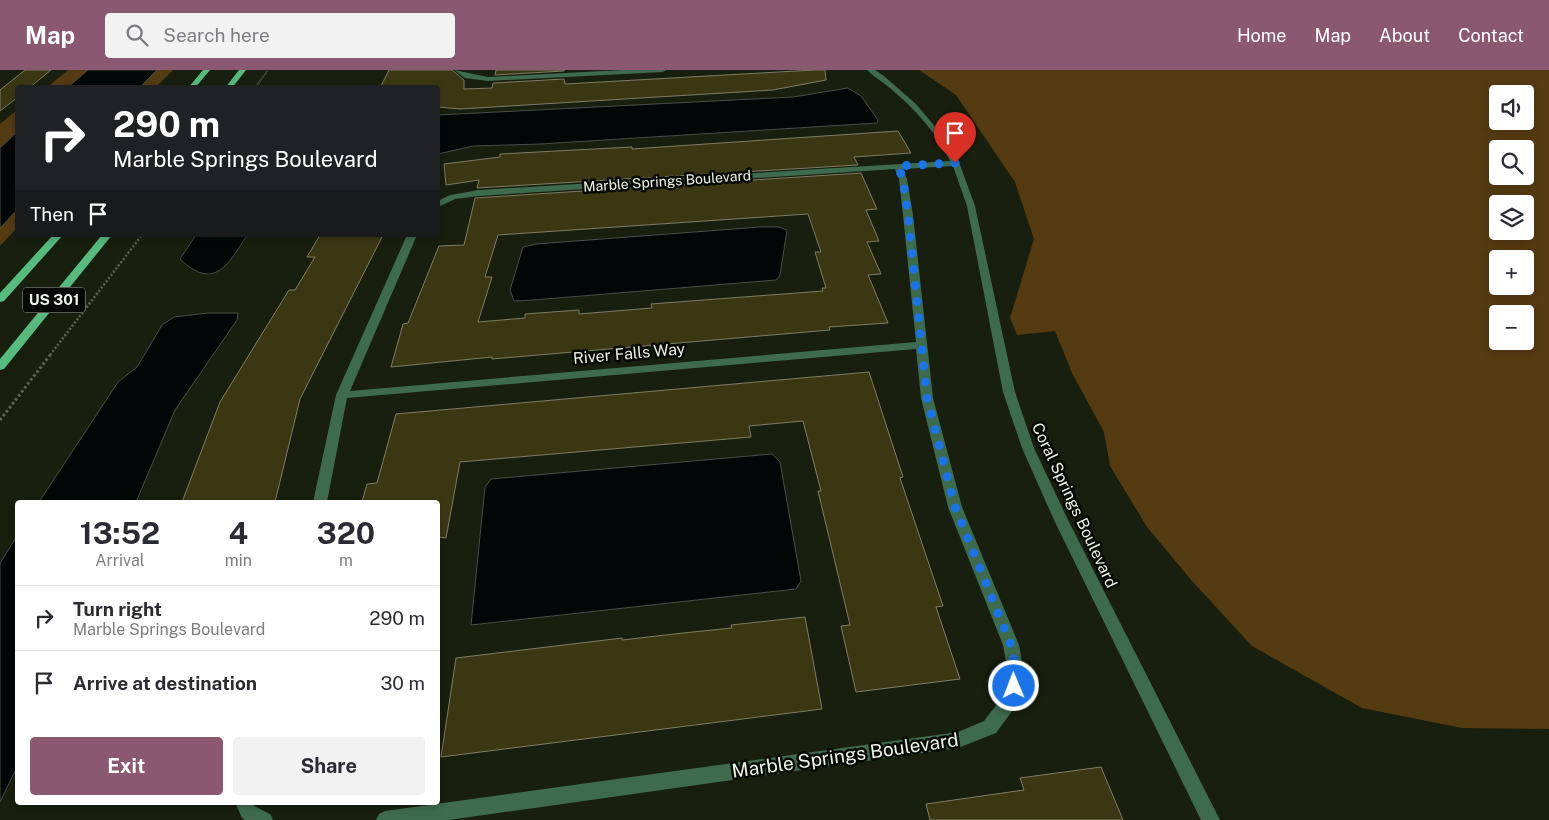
<!DOCTYPE html>
<html lang="en">
<head>
<meta charset="utf-8">
<style>
  :root { --surface:#fff; --page:#f2f2f3; --text:#2b2b33; --muted:#7c7c81; --line:#e1e1e2; --accent:#8a5871 }
  body { margin:0; font-family:"Public Sans",sans-serif; background:var(--page); color:var(--text); height:100vh; display:flex; flex-direction:column; font-size:19px; white-space:nowrap }
  * { box-sizing:border-box; margin:0 }
  p { font-size:16px; color:var(--muted) }
  .icon { flex:none; width:28px; height:28px; fill:none; stroke:currentColor; stroke-width:2; stroke-linecap:round; stroke-linejoin:round }
  .map { position:relative; flex:1; overflow:hidden }
  .details { position:absolute; left:15px; top:430px; width:425px; height:305px; display:flex; flex-direction:column; background:var(--surface); border-radius:5px; box-shadow:0 2px 8px #0003 }
  .details>* { flex:none }
  .banner { position:absolute; left:15px; top:15px; width:425px; height:152px; border-radius:5px; box-shadow:0 2px 8px #0003; background:#202124; color:#fff; overflow:hidden }
  .controls { position:absolute; left:1489px; top:15px; display:grid; gap:10px }
  .controls a { display:grid; place-items:center; width:45px; height:45px; border-radius:5px; background:var(--surface); box-shadow:0 2px 8px #0003; font-size:25px }
  .pin { position:absolute; display:grid; place-items:center; width:42px; height:42px; color:#fff; margin:-51px -21px; border-radius:50% 50% 50% 0; rotate:-45deg; box-shadow:0 0 5px #0007 }
  .pin .icon { rotate:45deg }
  .me { position:absolute; width:55px; margin:-28px; rotate:359deg; stroke-linejoin:round; filter:drop-shadow(0 0 4px #0008) }
  .turn { display:flex; align-items:center; gap:18px; height:105px; padding:0 15px; font-size:22px }
  .turn .icon { width:65px; height:65px; stroke-width:2.5 }
  .turn b { display:block; font-size:35px; line-height:42px }
  .then { display:flex; align-items:center; height:48px; padding:0 15px; background:#0003; gap:10px; font-size:19px }
  .eta { display:flex; justify-content:space-evenly; align-items:center; height:85px; text-align:center }
  .eta b { font-size:30px; font-weight:700; line-height:35px }
  .action { display:flex; gap:10px; margin-top:auto; padding:10px 15px }
  .action a { flex:1; height:58px; border-radius:5px; background:var(--accent); color:#fff; font-size:20px; font-weight:700; line-height:58px; text-align:center }
  .action a+a { background:var(--page); color:var(--text) }
  ul { padding:0; list-style:none }
  li { display:flex; align-items:center; gap:15px; height:65px; padding:0 15px; border-top:1px solid var(--line) }
  li div { flex:1 }
  li b { display:block; font-size:19px }
  li em { font-style:normal }
  header { display:flex; align-items:center; gap:30px; box-sizing:border-box; height:70px; padding:0 25px; background:var(--accent); color:#fff }
  header strong { font-size:24px }
  nav { display:flex; gap:28px; margin-inline-start:auto; font-size:18px }
  .search { width:350px; height:45px; background:var(--page); display:flex; align-items:center; gap:12px; box-sizing:border-box; padding:0 18px; border-radius:5px; color:var(--muted); font-size:19px }
  .map>svg:first-child { display:block }
  .green { fill:#553b12; fill-rule:evenodd }
  .water { fill:#010706; stroke:#484e4a }
  .building { fill:#3c3713; stroke:#7f7c65; fill-rule:evenodd }
  .lines { fill:none; stroke-linecap:round; stroke-linejoin:round }
  .path-far2 { stroke:#5d6454; stroke-width:2; stroke-dasharray:1 1; stroke-linecap:butt }
  .path-far1 { stroke:#5d6454; stroke-width:2.5; stroke-dasharray:2 2; stroke-linecap:butt }
  .path { stroke:#5d6454; stroke-width:3; stroke-dasharray:2.5 2.5; stroke-linecap:butt }
  .minor { fill:#3e6b4e; fill-rule:evenodd }
  .primary { fill:#57bb80; fill-rule:evenodd }
  .route { stroke:#1a73e8; stroke-width:9; stroke-dasharray:0 16.2 }
  .labels { text-anchor:middle; stroke-width:5; stroke-linejoin:round; paint-order:stroke }
  .far-street-label { font-size:14px; fill:#eef4e8; stroke:#050803 }
  .shield { fill:#050803; stroke:#a8ada3; stroke-width:1 }
  .shield-label { font-size:15px; font-weight:bold; fill:#eef4e8 }
  .street-label { font-size:16px; fill:#eef4e8; stroke:#050803 }
  .near-street-label { font-size:19px; fill:#eef4e8; stroke:#050803 }
</style>
</head>
<body>
<header>
<strong>Map</strong>
<div class="search"><svg class="icon" aria-label="search" viewBox="0 0 24 24"><circle cx="10" cy="10" r="6"/><path d="M15 15l6 6"/></svg>Search here</div>
<nav><a>Home</a><a>Map</a><a>About</a><a>Contact</a></nav>
</header>
<div class="map">
<svg width="1549" height="750" viewBox="0 0 1549 750">
  <rect width="100%" height="100%" fill="#181f0e"/>
  <!-- green -->
  <path class="green" d="M68,0H173L156,17L46,18Z
    M919,0H1549V659L1462,658L1362,638L1252,576L1192,511L1147,457L1110,396L1104,362L1072,303L1055,261L1017,265L1010,248L1034,169L1015,112L956,25ZM1498,24H1525V51H1498ZM1498,79H1525V106H1498ZM1498,134H1525V161H1498ZM1498,189H1525V216H1498ZM1498,244H1525V271H1498Z
    M17,40V158L0,176V54Z"/>
  <!-- water -->
  <path class="water" d="M88,0H157L140,17H68Z
    M848,18L861,26L878,50L877,53L540,74L473,76L438,84V45L793,27Z
    M17,62V140L0,158V78Z
    M760,157H779L787,160L780,205L776,210L533,230L514,231L510,220L523,177L536,174Z
    M196,165H247C229,194 214,222 180,189Z
    M208,243H238L237,250L175,340L136,432H39L118,312L137,297L162,255L174,247Z
    M772,384L780,392L801,511L796,519L471,555L485,417L491,409Z
    M17,466V697L0,732V493Z"/>
  <!-- building -->
  <path class="building" d="M25,0H51L29,18H18V27L0,41V20Z
    M389,0H452L464,10V19L492,18L493,13L564,9L565,14L814,0H825L826,10L773,20L460,39L438,37V18H380Z
    M496,0H564V1L495,5Z
    M898,61L911,83L854,87L858,95L477,118L479,110L446,115L444,94L500,87V84L632,77V79Z
    M861,103L877,139L866,140L879,171L867,172L881,204L868,205L888,253L829,257L830,260L492,289V287L391,297L403,254L408,253L439,176L464,175L475,128ZM808,144L821,182H815L826,218H822L823,221L651,234L652,238L579,244V240L525,244V248L478,252L492,207H485L498,165Z
    M320,165H383L300,329L275,432H182L220,332L289,220H295L315,187H307Z
    M869,302L903,407L900,408L943,536L936,537L960,609L856,622L841,556L850,555L818,421H821L803,351L749,356L751,367L460,392L446,468L438,467V432H362L367,414L377,413L396,344Z
    M805,547L822,639L441,687L456,588L622,568V570L683,563L732,558L731,555Z
    M1101,697L1123,750H930L926,734L1024,720L1020,708Z"/>
  <g class="lines">
    <!-- path-far2 -->
    <path class="path-far2" d="M255,18L268,0"/>
    <!-- path-far1 -->
    <path class="path-far1" d="M50,285L142,165"/>
    <!-- path -->
    <path class="path" d="M0,350L51,284"/>
    <!-- minor -->
    <path class="minor" d="M454,0L488,7L623,0H666L663,2L488,11L465,8Z
      M867,0H875L884,6L916,34L943,66L959,92L975,136L1015,322L1034,378L1068,450L1220,750H1201L1054,450L1022,378L1003,322L967,136L953,96L903,99L907,109L913,145L933,328L962,437L1019,575L1024,603L1018,633L996,663L958,678L449,750H376L379,744L385,741L958,662L984,651L1004,625L1008,603L1003,575L948,437L921,328L916,279L347,328L327,432H313L336,325L407,165H417L350,321L916,272L903,145L899,109L895,99L479,126L455,129L438,137V131L450,125L479,120L950,91C937,63 915,39 891,19C883,12 874,7 867,0Z
      M235,732H253L254,736L270,744L273,750H245L242,748Z"/>
    <!-- primary -->
    <path class="primary" d="M203,0H210L195,18H188Z
      M239,0H246L232,18H225Z
      M53,165H63L4,231L0,232V223Z
      M102,165H112L4,299L0,300V289Z"/>
  </g>
  <g class="lines">
    <!-- route -->
    <path class="route" d="M955,93L898,96L903,109L908,145L927,328L955,437L1011,575L1016,603L1014,616"/>
  </g>
  <g class="labels">
    <!-- far-street labels -->
    <g class="far-street-label">
      <text transform="translate(667 111) rotate(-4)" y="5">Marble Springs Boulevard</text>
    </g>
    <!-- shield labels -->
    <rect class="shield" x="23" y="217.5" width="62" height="25" rx="4"/>
    <g class="shield-label">
      <text x="54" y="235">US 301</text>
    </g>
    <!-- street labels -->
    <g class="street-label">
      <text transform="translate(629 283) rotate(-5)" y="6">River Falls Way</text>
      <text transform="translate(1075 435) rotate(65)" y="6">Coral Springs Boulevard</text>
    </g>
    <!-- near-street labels -->
    <g class="near-street-label">
      <text transform="translate(845 685) rotate(-8)" y="7">Marble Springs Boulevard</text>
    </g>
  </g>
</svg>
<div class="controls">
<a><svg class="icon" aria-label="sound" viewBox="0 0 24 24"><path d="M4 9h4l5-4v14l-5-4H4zM17 9q2 3 0 6"/></svg></a>
<a><svg class="icon" aria-label="search" viewBox="0 0 24 24"><circle cx="10" cy="10" r="6"/><path d="M15 15l6 6"/></svg></a>
<a><svg class="icon" aria-label="layers" viewBox="0 0 24 24"><path d="M12 4l9 5-9 5-9-5zM3 14l9 5 9-5"/></svg></a>
<a>+</a>
<a>−</a>
</div>
<div class="pin" style="left:955px;top:93px;background:#d93025"><svg class="icon" aria-label="arrive" viewBox="0 0 24 24"><path d="M6 21V4h12l-3 4 3 4H6"/></svg></div>
<svg class="me" style="left:1014px;top:616px" viewBox="-20 -20 40 40"><circle r="17" fill="#1a73e8" stroke="#fff" stroke-width="3"/><path d="M0-11L8 9 0 5-8 9z" fill="#fff"/></svg>
<div class="banner">
<div class="turn"><svg class="icon" aria-label="right" viewBox="0 0 24 24"><path d="M7 20v-9h11M14 6l5 5-5 5"/></svg><div><b>290 m</b>Marble Springs Boulevard</div></div>
<div class="then">Then<svg class="icon" aria-label="arrive" viewBox="0 0 24 24"><path d="M6 21V4h12l-3 4 3 4H6"/></svg></div>
</div>
<section class="details">
<div class="eta">
<div><b>13:52</b><p>Arrival</p></div>
<div><b>4</b><p>min</p></div>
<div><b>320</b><p>m</p></div>
</div>
<ul>
<li><svg class="icon" aria-label="right" viewBox="0 0 24 24"><path d="M7 20v-9h11M14 6l5 5-5 5"/></svg><div><b>Turn right</b><p>Marble Springs Boulevard</p></div><em>290 m</em></li>
<li><svg class="icon" aria-label="arrive" viewBox="0 0 24 24"><path d="M6 21V4h12l-3 4 3 4H6"/></svg><div><b>Arrive at destination</b></div><em>30 m</em></li>
</ul>
<div class="action"><a>Exit</a><a>Share</a></div>
</section>
</div>
</body>
</html>
